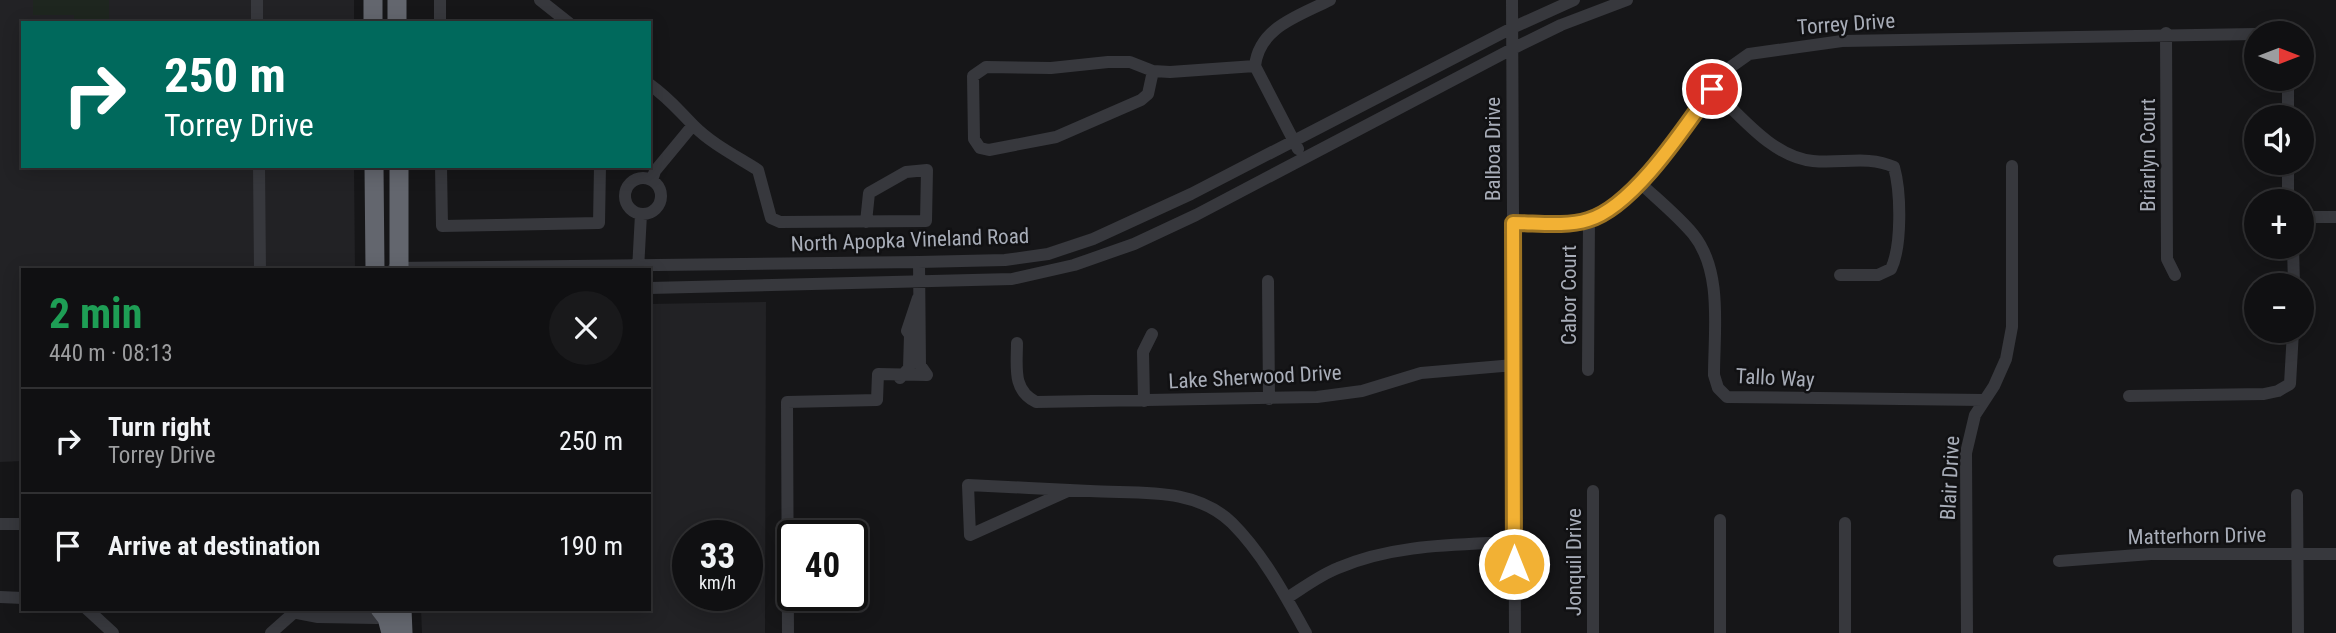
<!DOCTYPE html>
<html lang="en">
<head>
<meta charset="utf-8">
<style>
  :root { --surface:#101012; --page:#19191b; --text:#f1f3f6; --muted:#9c9d9f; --line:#303032 }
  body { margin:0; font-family:"Roboto Condensed",sans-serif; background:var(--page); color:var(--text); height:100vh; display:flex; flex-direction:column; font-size:26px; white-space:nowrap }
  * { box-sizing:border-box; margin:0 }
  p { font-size:23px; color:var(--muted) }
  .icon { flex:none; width:38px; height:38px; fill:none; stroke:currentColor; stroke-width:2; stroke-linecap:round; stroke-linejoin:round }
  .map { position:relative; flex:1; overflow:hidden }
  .sheet { position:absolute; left:21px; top:268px; width:630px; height:343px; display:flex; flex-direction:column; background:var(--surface); border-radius:0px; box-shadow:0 4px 18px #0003,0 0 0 2px var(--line) }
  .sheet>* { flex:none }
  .hud { position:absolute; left:21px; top:21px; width:630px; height:147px; border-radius:0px; box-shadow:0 4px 18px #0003,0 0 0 2px var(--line); background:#00695c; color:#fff; overflow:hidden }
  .needle { width:46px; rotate:90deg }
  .tools { position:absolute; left:2244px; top:21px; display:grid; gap:14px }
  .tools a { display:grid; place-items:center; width:70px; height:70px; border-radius:50%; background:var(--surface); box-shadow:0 4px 18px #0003,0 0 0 2px var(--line); font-size:35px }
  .speed { position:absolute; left:672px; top:520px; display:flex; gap:14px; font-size:35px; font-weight:700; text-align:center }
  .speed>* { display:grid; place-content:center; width:91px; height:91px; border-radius:50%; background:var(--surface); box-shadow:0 4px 18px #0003,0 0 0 2px var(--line); line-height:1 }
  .speed small { font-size:18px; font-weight:400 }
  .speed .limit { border:4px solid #111; border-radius:10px; background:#fff; color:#111 }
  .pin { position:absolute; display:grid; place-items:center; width:60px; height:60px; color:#fff; margin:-30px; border:4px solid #fff; border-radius:50%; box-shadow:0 2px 7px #0007 }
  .me { position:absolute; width:77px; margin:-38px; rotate:0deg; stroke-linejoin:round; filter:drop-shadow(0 0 5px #0008) }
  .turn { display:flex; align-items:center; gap:24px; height:147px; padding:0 28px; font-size:32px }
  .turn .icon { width:91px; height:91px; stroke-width:2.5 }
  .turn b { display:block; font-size:49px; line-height:60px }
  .round { display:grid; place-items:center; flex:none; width:74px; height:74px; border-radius:37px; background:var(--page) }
  .summary { display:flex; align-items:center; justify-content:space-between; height:119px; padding:0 28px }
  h1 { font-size:42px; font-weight:700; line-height:52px; color:#1e9e55 }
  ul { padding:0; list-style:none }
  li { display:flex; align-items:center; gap:21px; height:105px; padding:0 28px; border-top:2px solid var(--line) }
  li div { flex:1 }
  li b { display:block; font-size:26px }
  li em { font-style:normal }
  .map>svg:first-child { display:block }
  .built { fill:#222225; fill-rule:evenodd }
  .green { fill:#1e261f }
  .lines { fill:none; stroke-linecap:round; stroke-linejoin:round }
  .minor { stroke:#37383d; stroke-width:12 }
  .highway { stroke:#63666e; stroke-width:19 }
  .route-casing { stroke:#9d7322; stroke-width:18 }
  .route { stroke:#f2b134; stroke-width:12 }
  .labels { text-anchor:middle; stroke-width:5; stroke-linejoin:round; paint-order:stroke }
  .street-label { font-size:21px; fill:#a8adb8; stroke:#111113 }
</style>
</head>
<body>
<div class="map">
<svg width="2336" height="633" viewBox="0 0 2336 633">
  <rect width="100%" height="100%" fill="#161618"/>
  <!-- built -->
  <path class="built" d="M0,0H354V23H23V166H354L355,269L23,270V461L0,462Z
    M766,302L765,633H422L421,609H649V304ZM688,536H747V595H688Z"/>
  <!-- green -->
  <path class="green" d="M33,0H109V23H74V15H33Z"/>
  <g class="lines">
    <!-- minor -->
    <path class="minor" d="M257,0V23
      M440,0V23
      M540,0L569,23
      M1512,0L1515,633
      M2166,33L2167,259L2175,275
      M1153,71L1148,94L1141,100L1056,137L989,150L980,148L974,139L973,76L986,67L1051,68L1108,62H1130L1153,71L1170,72L1255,66
      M2288,79V117
      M649,84C670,99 677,109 694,126C712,144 736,156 758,170L771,218L780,222L926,221L927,170L906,172L869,193L866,222
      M1712,89C1740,115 1772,157 1813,161C1841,164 1868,155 1894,167C1901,192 1902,246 1891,269L1878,275H1840
      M1298,149L1255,66C1259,27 1299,16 1330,0
      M2288,163V201
      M259,166L260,270
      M441,166L442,226L599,223L600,166
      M625 196a18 18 0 1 1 36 0a18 18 0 1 1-36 0Z
      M652,180L655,171L693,125
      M1639,182C1657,199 1677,215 1693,234C1723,271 1714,330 1714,375L1718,388L1727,397L1983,400
      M2301,217H2336
      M1513,223L1565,224L1589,220L1616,205L1681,134L1725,71L1749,54L1842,41L2256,34
      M2293,247L2294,285
      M919,262L920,365L927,375
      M394,268L919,262L1005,260L1048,254L1093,239L1191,194L1512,28L1574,0
      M638,270L641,214
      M1268,281L1269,399
      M649,288L1012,279L1074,265L1134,244L1196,215L1512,49L1561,25L1627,0
      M1017,343C1017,367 1012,390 1036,402L1317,397L1362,391L1421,373L1514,365
      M1588,370L1589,220
      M900,378L909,368L910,335L907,331L918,298
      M2129,396L2264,394L2278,391L2290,384L2293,331
      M1144,401L1143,352L1152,334
      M1070,490L970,535L968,485C1009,487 1049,489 1090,491C1138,494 1194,486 1232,523C1263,554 1285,595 1306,633
      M1593,491V633
      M2297,495L2298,633
      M1720,520V633
      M0,524H23
      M2059,561L2151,554H2336
      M0,597L23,598
      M1287,598C1303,588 1320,575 1338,568C1394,544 1455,545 1514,542
      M87,609L113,633
      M292,612L318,617L377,618
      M271,633L298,609
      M788,633L787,402L877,400L878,374L927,375
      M1845,633V523
      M1967,633L1966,453L1975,415L1994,386L2006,359L2012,327V166"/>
    <!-- highway -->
    <path class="highway" d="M373,0V23
      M397,0V23
      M374,166L375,270
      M399,166V270
      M380,609L387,618L391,633
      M402,609L403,633"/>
  </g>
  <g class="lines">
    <defs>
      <path id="route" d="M1514,564L1513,223C1537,223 1565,227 1588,220C1633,207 1685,127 1712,89"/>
    </defs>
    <!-- route casing -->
    <use href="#route" class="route-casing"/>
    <!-- route -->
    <use href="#route" class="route"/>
  </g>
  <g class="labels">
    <!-- street labels -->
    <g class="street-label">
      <text transform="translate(1846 24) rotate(-4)" y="7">Torrey Drive</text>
      <text transform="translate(1493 149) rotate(-90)" y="7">Balboa Drive</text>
      <text transform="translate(2148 155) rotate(-90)" y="7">Briarlyn Court</text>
      <text transform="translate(910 240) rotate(-2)" y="7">North Apopka Vineland Road</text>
      <text transform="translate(1569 295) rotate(-90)" y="7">Cabor Court</text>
      <text transform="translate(1255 377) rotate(-3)" y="7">Lake Sherwood Drive</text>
      <text transform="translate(1775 378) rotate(3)" y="7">Tallo Way</text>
      <text transform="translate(1950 478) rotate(-87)" y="7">Blair Drive</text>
      <text transform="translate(2197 536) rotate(-1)" y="7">Matterhorn Drive</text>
      <text transform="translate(1574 562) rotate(-90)" y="7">Jonquil Drive</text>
    </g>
  </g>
</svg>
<div class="tools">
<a><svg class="needle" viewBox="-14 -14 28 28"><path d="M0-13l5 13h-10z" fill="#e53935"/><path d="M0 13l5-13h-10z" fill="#9c9d9f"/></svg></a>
<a><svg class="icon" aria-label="sound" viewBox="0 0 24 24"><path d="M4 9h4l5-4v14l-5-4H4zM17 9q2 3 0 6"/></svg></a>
<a>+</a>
<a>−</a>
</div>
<div class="speed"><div>33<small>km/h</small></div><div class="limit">40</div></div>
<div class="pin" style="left:1712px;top:89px;background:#d93025"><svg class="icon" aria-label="arrive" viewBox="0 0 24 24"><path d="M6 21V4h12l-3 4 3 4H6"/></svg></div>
<svg class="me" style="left:1514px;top:564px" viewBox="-20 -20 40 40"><circle r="17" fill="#f2b134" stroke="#fff" stroke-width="3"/><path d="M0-11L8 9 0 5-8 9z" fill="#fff"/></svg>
<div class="hud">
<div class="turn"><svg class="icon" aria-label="right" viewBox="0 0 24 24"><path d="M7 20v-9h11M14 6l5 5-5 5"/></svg><div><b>250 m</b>Torrey Drive</div></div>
</div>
<section class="sheet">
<div class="summary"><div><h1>2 min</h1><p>440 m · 08:13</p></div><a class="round"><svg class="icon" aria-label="close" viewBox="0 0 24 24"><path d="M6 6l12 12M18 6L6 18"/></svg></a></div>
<ul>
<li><svg class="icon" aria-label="right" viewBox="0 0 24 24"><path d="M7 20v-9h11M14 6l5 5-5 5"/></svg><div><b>Turn right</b><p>Torrey Drive</p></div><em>250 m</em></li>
<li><svg class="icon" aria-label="arrive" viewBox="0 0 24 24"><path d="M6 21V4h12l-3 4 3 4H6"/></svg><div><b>Arrive at destination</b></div><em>190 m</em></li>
</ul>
</section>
</div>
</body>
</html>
